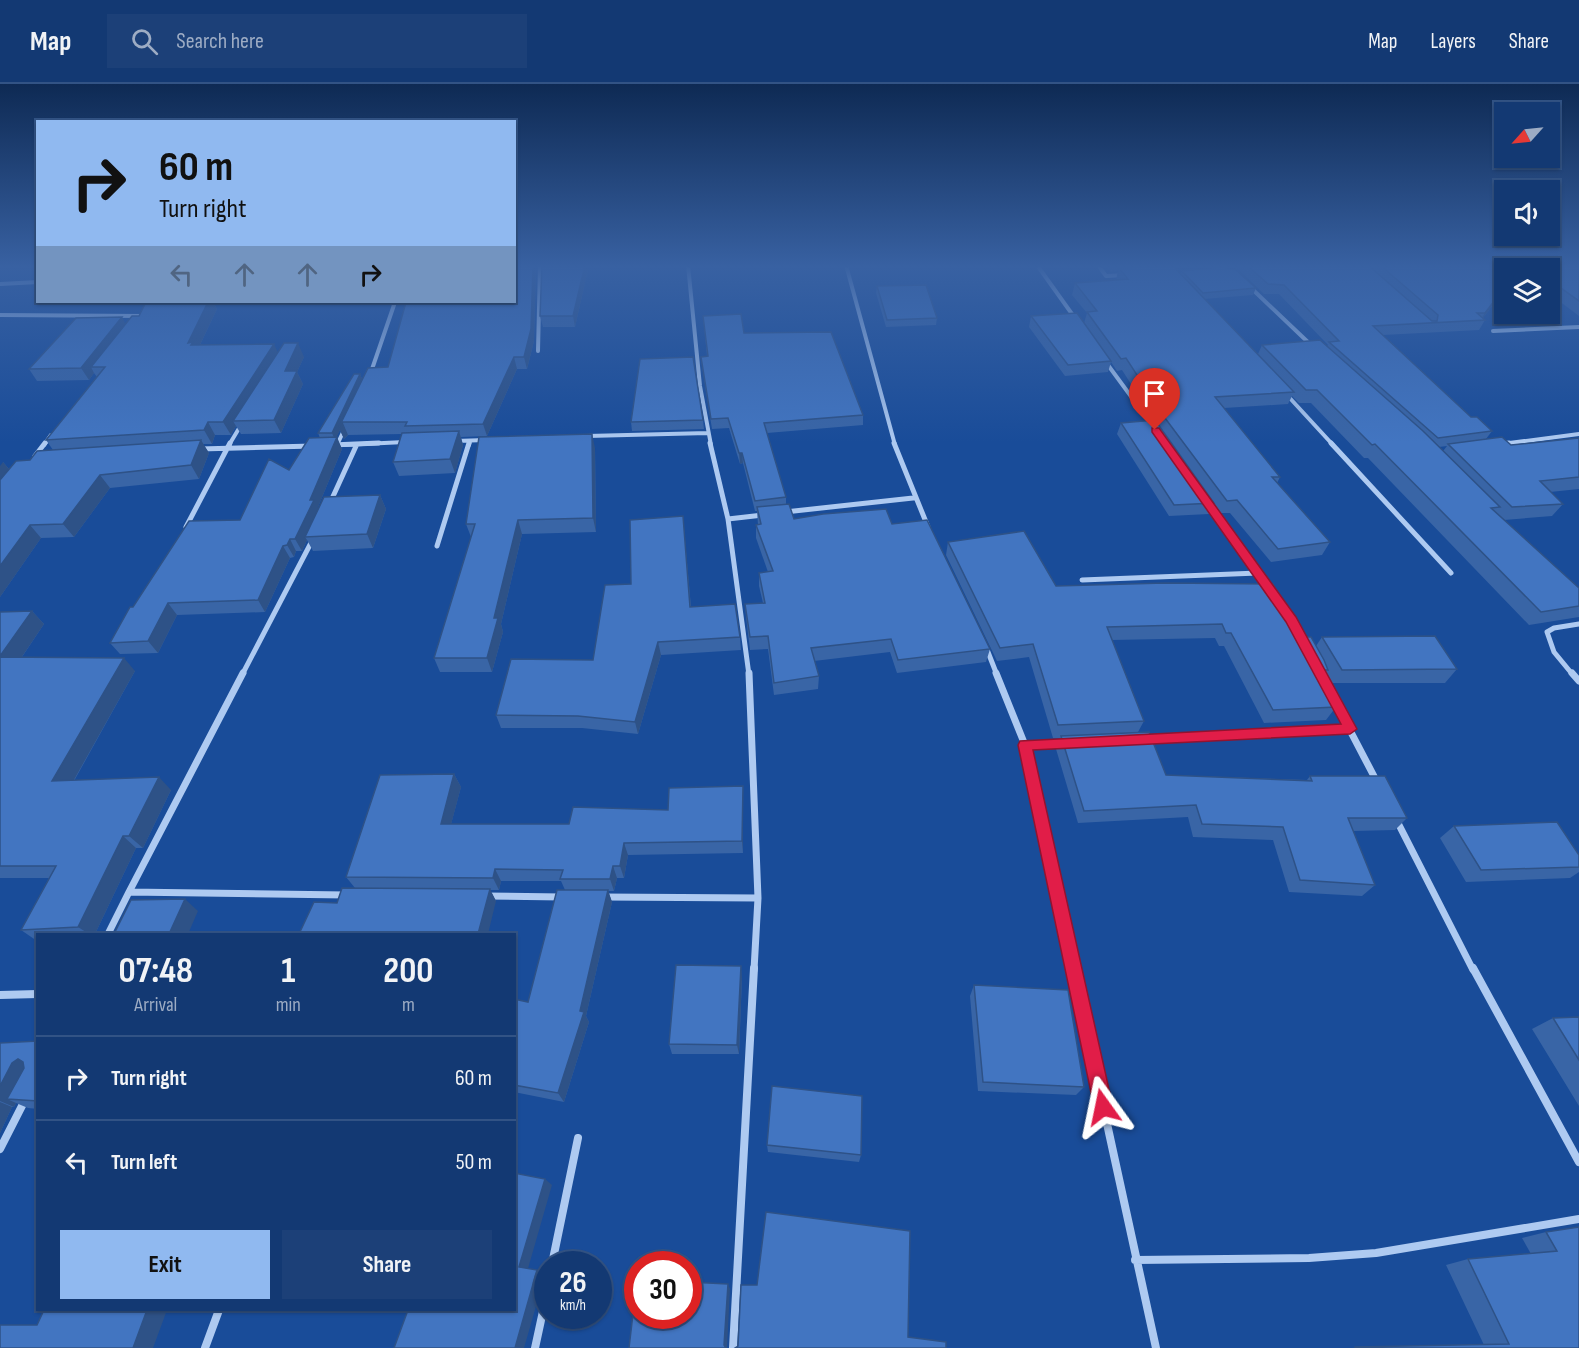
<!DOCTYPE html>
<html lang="en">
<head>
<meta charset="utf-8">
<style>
  :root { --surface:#133973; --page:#1c4078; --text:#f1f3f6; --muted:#9dacc4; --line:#325385; --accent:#90b9f0 }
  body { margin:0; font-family:"Sofia Sans Condensed",sans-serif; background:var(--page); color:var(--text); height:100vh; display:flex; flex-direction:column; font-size:22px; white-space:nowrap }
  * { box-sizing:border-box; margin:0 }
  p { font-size:20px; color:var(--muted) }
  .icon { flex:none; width:33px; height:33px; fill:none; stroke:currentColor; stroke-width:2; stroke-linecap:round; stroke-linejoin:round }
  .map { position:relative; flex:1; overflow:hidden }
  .drawer { position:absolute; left:36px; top:849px; width:480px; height:378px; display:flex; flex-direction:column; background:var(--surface); border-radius:0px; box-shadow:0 2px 4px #0004,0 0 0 2px var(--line) }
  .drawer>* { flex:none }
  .hud { position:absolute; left:36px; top:36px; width:480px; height:183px; border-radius:0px; box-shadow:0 2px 4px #0004,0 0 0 2px var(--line); background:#90b9f0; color:#111; overflow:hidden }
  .needle { width:39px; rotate:243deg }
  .fabs { position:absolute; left:1494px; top:18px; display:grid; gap:12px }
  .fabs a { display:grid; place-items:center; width:66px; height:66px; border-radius:0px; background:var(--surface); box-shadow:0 2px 4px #0004,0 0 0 2px var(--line); font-size:30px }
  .speed { position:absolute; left:534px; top:1167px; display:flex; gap:12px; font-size:30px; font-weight:700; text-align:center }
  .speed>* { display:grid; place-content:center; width:78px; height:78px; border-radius:50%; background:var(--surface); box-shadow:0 2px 4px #0004,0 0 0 2px var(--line); line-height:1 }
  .speed small { font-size:15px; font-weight:400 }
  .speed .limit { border:9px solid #d22; background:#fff; color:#111 }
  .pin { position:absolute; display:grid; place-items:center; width:51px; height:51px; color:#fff; margin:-62px -26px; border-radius:50% 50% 50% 0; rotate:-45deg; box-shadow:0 0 6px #0007 }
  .pin .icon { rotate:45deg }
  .me { position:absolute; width:66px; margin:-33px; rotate:348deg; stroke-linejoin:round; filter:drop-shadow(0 0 4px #0008) }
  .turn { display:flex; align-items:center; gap:21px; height:126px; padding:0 24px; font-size:27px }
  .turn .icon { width:78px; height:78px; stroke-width:2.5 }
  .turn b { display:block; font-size:42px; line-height:51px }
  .lanes { display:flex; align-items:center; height:57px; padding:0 24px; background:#0003; justify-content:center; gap:30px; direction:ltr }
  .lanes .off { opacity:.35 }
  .eta { display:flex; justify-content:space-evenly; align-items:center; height:102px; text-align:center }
  .eta b { font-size:36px; font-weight:700; line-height:42px }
  .button { display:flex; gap:12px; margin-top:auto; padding:12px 24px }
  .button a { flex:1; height:69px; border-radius:0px; background:var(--accent); color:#111; font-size:24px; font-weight:700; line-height:69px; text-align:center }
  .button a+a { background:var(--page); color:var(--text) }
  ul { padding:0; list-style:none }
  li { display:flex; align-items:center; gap:18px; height:84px; padding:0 24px; border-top:2px solid var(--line) }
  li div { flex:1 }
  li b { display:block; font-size:22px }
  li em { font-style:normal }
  header { display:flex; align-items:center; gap:36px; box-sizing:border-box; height:84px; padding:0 30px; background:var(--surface); border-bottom:2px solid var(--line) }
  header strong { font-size:28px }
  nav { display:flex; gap:33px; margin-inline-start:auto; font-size:21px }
  .search { width:420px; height:54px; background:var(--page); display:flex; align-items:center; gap:15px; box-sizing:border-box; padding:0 21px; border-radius:0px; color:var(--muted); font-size:22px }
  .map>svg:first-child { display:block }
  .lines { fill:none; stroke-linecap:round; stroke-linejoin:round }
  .street-far3 { stroke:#aecaf1; stroke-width:4 }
  .street-far2 { stroke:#aecaf1; stroke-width:5 }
  .street-far1 { stroke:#aecaf1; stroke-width:7 }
  .street { stroke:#aecaf1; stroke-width:8 }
  .wall { fill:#3965a6; fill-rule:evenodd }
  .shaded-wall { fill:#2e5287 }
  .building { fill:#4275c1; stroke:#2e5287; stroke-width:1.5 }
  .route { fill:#e11d48; stroke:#92132f; stroke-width:1.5 }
</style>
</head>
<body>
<header>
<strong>Map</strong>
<div class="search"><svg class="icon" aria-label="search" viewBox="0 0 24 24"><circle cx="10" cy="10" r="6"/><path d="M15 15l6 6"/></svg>Search here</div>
<nav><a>Map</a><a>Layers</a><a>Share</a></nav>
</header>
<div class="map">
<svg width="1579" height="1264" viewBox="0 0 1579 1264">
  <rect width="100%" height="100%" fill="#194c99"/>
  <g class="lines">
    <!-- street-far3 -->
    <path class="street-far3" d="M688,181L700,302L711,361
      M846,181L895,361
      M1037,181L1077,237
      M1098,181L1106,192L1125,191
      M0,200L38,198
      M1249,202L1311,261
      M0,231L143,232
      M1493,247L1579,243
      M538,267L540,181
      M1105,277L1152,341
      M370,291L395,218
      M1287,311L1333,361
      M587,352L708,349
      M455,357L486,356
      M1502,360L1579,350
      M44,361L51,351
      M229,361L241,341
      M337,361L345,344
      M342,361L405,358
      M469,361L470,357"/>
    <!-- street-far2 -->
    <path class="street-far2" d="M710,359L728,435L749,591
      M894,359L928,443
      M1331,359L1451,489
      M1502,360L1509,359
      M332,361L379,359
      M200,365L313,362
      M35,372L45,359
      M1207,418L1271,507
      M330,419L357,360
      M785,428L913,414
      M728,435L763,431
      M186,443L230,359
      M437,462L469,359
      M1082,496L1258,489
      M986,563L997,591
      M1319,588L1320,591
      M242,591L313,455
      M1573,591L1554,568L1547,548L1554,544L1579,540"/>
    <!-- street-far1 -->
    <path class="street-far1" d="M749,589L758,814L754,886
      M996,589L1025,661L1074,886
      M1320,589L1377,698
      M1572,589L1579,597
      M1145,655L1350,645
      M1025,661L1066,659
      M1397,737L1473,886
      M129,808L243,589
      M485,812L562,813
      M602,813L758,814
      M108,850L129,808L346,811"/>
    <!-- street -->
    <path class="street" d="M1073,884L1156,1264
      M1473,884L1579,1078
      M0,911L38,910
      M0,1065L25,1016
      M1135,1176L1309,1174L1376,1169L1579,1135
      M552,1180L578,1054
      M205,1264L219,1226
      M535,1264L548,1204
      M733,1264L754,884"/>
  </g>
  <!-- wall -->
  <path class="wall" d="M514,181H536L534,257L527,285H517L487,352L461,353L463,361L455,389L399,392L393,378L402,350L348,351L344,355L340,346L336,353L342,365L318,423L319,425L380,411L386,425L373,464L313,467L307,456L302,467H296L294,473L290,474L265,528L177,531L158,569L120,570L110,559L133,523L240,436L320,354L318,349L360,290L362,295L388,283Z
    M589,181L575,243H543L540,232Z
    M1104,181H1163L1162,183H1168L1166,181H1579V232L1550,210V184H1504V206L1483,234L1485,236L1479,246L1383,251L1471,333L1492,347L1486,355L1511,361L1579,354V405L1550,408L1563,420L1552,432L1504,436L1579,504V533L1529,541L1368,374H1364L1311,319H1299L1292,312L1288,320L1224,324L1280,393L1277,399L1330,458L1322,471L1271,478L1230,429H1220L1214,420L1209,430L1169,432L1117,350L1121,339L1154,336L1122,286L1117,287L1111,278L1108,288L1065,292L1029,243L1031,232L1084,239L1087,229L1072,211L1075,199L1116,196L1118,187L1110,188ZM1220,181L1238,185L1264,210H1279L1328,261L1327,262L1262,261L1258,270L1204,215L1253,211L1256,204L1182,187L1180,190L1175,185ZM1447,362L1443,367L1439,363Z
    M877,202L937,234L936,241L886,243L876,209Z
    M208,218H213L217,225L200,261L278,268L304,273L297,288L303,300L281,349L241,350L236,342L231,351H215L212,360H203L209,369L199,395L110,404L74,453L41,454L0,513L3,378L9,385L53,366L46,356L97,293L94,289L89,296L37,297L29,285L125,240L139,232Z
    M703,232L744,249L863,331V341L767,349L786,413V420L794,435L892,440L990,565L986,578L897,589L890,568L814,577L819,592L818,605L774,611L768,565L750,566L746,533L745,520L763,519L759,502V489L768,488L756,454V441H758L757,427H755L743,379L740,380L729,344L712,345L702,282L701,273L707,272Z
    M703,336L704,345L632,347L631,338Z
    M595,364L596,448L522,450L501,540L503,548L492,588H440L434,574L471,453L466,440Z
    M684,445L691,523L740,553L741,566L661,571L638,650L582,644H501L496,631L593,576L631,500Z
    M948,458L1056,502L1300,553L1316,562L1322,553L1457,585L1445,599H1332L1326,589L1320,598L1336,623L1326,636L1264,639L1224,562H1219L1215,554L1112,556L1144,637L1138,648L1166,691L1307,696L1310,692L1407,734L1395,746L1353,747L1375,801L1362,812L1289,808L1273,756L1193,753L1188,733L1078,739L1056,665L1060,654H1053L1029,573L997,577L946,471Z
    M32,527L44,540L22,573L135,587L74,697L171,706L143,764H136L95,850H38L37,857L21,846L49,794H0V528Z
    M454,690L461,703L451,740H569L743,715V769L628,771L624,794H617L614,807H608L612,818L586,932L589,938L564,1018L514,1008V915L528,918L565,806L561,797H501L499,806H490L496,817L337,819L355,804L346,793Z
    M1454,742L1579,771V788L1570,794L1466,798L1440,754Z
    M742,893L739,970H672L669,960Z
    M974,901L1084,1003L1076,1011L978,1007L970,912Z
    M1579,933V1022L1532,945L1553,934Z
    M38,957V1025L28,1024L16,1019L14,1023H12L0,1049V959Z
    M767,1061L861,1071L859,1078L768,1068Z
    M1579,1143V1264H1349L1484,1261L1446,1181L1468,1175L1531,1170L1522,1154L1546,1148Z"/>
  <!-- shaded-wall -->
  <path class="shaded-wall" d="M533,181H536L534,257L527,285L524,273Z
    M585,181H589L575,243L573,232Z
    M1174,181H1220L1172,186Z
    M1504,204V206L1479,239L1485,229Z
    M208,218H213L217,225L197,267L188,259Z
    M122,233L128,245L91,283L94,289L89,296L81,284Z
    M298,259L304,273L297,288L303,300L281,349L274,336L285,287Z
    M274,260L280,273L233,337L236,342L231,351L223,338Z
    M514,273L517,285L487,352L483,340Z
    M360,290L363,297L343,339L348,351L344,355L340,346L335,356L332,349Z
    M208,338L215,351L212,360L204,346Z
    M459,347L463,361L455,389L450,375Z
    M592,350L595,364L596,448L593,434Z
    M337,353L342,365L318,423L320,428L305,453L307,456L302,467L295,455L310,416Z
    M201,356L209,369L199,395L191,381Z
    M739,369H742L743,379L740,380Z
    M3,378L14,391L0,410V382Z
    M100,391L110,404L74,453L63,440Z
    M380,411L386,425L373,464L367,450Z
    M518,436L522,450L501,540L503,548L492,588L487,574L494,534Z
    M30,441L41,454L0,513V482Z
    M290,455L296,467L294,473L287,461Z
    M283,462L290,474L265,528L258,516Z
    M168,519L177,531L158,569L148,557Z
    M32,527L44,540L13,586L0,574V572Z
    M658,558L661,571L638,650L635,638Z
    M124,574L135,587L66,710L52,697Z
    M454,690L461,703L448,752L441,740Z
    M159,693L171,706L143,764L129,752Z
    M743,702V769L742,757Z
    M123,752L136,764L95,850H89L78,843Z
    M624,759L628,771L624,794L620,782Z
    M613,782L617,794L614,807L610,795Z
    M495,785L501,797L499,806L493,794Z
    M490,805L496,817L488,850H478Z
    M608,806L612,818L586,932L589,938L564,1018L558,1009L580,927Z
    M185,815L198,827L188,850H169Z
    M741,882L742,893L739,970L737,961Z
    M18,975L38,984L7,1015L16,1019L14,1023L0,1017V1002L12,979Z
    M0,1018L12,1023L0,1049Z
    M545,1095L552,1101L527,1188L519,1183Z
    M537,1186L545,1191L524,1264H515Z
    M728,1200L730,1205L727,1264H726L724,1261Z
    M147,1226H167L153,1264H133Z"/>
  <!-- building -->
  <path class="building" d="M514,181H533L531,245L524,273H514L483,340L405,342L407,338H342L339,343L368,284L388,283L406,218H514Z
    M542,181H585L573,232H540Z
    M1247,181H1368L1432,237H1437L1438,231L1380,181H1523L1520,184H1504V204L1485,229H1477L1485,236L1373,242L1471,333H1477L1492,347L1438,354L1329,258L1339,257L1284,201L1268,200Z
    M1529,181H1579V217L1550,196V184H1534Z
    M1173,182L1294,308L1215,313L1280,393H1272L1330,458L1278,465L1237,416L1227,417L1165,334L1126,274L1121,275L1087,228L1097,227L1075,199L1128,195L1119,184Z
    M1222,183L1236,186L1256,204L1203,209L1182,187Z
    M926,201L937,234L887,236L877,202Z
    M146,218H208L188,259L193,258L191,261L274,260L223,338H208L204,346L46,356L105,283H91L132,232H139Z
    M1077,229L1111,277L1068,281L1031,232Z
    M741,230L744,249L831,248L863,331L764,339L786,413L755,417L742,369H739L728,334L711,335L701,273L708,272L703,232Z
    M122,233L81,284L29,285L76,234Z
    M1320,256L1423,347L1500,423L1491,424L1579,504V522L1541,528L1375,360L1372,361L1317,306H1306L1262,261Z
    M284,259H298L285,287H297L274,336L233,337Z
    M693,273L703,336L631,338L640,275Z
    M354,290H360L332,349H318Z
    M1155,336L1214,419L1174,421L1121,339Z
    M459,347L450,375L393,378L402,349Z
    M592,350L593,434L518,436L494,534H498L487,574H434L475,440H466L479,353Z
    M337,353L310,416H314L295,455H290L287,461L283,462L258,516L168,519L148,557L110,559L130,523H133L189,437L240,436L269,375L289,386L309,354Z
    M1502,353L1511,361L1579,354V393L1540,397L1563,420L1512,423L1448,360Z
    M201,356L191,381L100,391L63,440L30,441L0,482V396L16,377L30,376L37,367Z
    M380,411L367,450L305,453L324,413Z
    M789,420L794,435L823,430L886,425L892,440L927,436L990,565L898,576L891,555L811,564L819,592L774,599L768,552L750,553L745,520L765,519L759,489L773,487L756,441L761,440L757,423Z
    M683,432L690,523L735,520L740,553L658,558L635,638L578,632L496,631L511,575L593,576L605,501L631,500L630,436Z
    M1024,447L1056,502L1165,499L1273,500L1300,553H1311L1324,576L1328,586H1314L1336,623L1273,626L1231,549H1226L1222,540L1107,543L1144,637L1058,641L1033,560L1000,564L948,458Z
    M32,527L0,572V528Z
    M1435,552L1457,585L1342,586L1322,553Z
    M0,573L124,574L52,697L159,693L129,752H123L78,843L21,846L56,782H0Z
    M1149,648L1166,691L1312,697L1310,692H1385L1407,734H1348L1375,801L1300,796L1283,743L1202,740L1196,721L1084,727L1061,652Z
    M454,690L441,740H569L573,723L668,726L669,704L743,702L742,757L624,759L620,782H613L610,795H560L563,786L495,785L493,794L346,793L380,691Z
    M1557,738L1579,771V783L1481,786L1454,742Z
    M342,804L490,805L478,850H299L314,818L337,819Z
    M557,806H608L580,927L584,928L558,1009L514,1001V915L528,918Z
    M185,815L169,850H114L131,816Z
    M676,881L741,882L737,961L669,960Z
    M974,901L1068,906L1084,1003L983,998Z
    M1579,933V976L1553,934Z
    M38,957V1017L7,1015L24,984L23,978L18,975L12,979L0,1002V959Z
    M772,1002L862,1012L861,1071L767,1061Z
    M514,1089L545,1095L519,1183L537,1186L515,1264H394L408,1226H514Z
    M766,1128L910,1147L908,1253L946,1258V1264H735L738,1262L741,1201H757Z
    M1579,1143V1264H1355V1263L1509,1260L1468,1175L1557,1167L1546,1148Z
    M637,1196L638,1232H688V1198L728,1200L724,1261L726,1264H629Z
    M44,1226H147L133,1264H0V1241H37Z"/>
  <!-- sky -->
  <linearGradient id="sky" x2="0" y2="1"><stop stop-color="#0e2a54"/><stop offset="0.51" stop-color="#3861a2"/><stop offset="1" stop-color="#3861a2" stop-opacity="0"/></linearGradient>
  <rect width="1579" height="358" fill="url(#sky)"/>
  <!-- route -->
  <path class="route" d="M1152,344H1159L1296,533L1357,645L1350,650L1033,666L1113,1023L1110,1030L1103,1032L1097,1030L1094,1023L1018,661L1020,657L1341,640L1286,538L1152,348Z"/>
</svg>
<div class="fabs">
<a><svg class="needle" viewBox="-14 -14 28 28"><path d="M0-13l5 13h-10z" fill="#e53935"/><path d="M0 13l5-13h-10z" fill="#9dacc4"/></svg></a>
<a><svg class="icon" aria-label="sound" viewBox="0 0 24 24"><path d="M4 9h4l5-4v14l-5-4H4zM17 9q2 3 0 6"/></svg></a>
<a><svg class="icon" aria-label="layers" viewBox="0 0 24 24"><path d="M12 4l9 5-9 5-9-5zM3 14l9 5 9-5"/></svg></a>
</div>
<div class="speed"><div>26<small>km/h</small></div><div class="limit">30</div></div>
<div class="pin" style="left:1155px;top:346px;background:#d93025"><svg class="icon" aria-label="arrive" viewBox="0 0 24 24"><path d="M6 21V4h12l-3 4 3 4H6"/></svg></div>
<svg class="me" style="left:1103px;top:1023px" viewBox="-20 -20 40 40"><path d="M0-17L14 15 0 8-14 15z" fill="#e11d48" stroke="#fff" stroke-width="4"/></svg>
<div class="hud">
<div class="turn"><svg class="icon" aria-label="right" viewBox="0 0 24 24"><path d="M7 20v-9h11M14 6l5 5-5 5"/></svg><div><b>60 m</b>Turn right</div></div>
<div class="lanes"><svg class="icon off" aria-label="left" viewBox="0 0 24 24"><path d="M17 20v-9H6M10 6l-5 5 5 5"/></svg><svg class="icon off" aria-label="ahead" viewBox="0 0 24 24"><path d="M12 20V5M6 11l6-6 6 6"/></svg><svg class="icon off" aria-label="ahead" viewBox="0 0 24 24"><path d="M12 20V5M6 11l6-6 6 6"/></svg><svg class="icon" aria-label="right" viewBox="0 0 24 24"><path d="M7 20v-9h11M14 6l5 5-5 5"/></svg></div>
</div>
<section class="drawer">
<div class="eta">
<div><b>07:48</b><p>Arrival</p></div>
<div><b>1</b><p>min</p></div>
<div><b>200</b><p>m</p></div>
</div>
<ul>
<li><svg class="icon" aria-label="right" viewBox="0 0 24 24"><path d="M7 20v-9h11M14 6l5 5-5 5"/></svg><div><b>Turn right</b></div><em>60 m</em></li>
<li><svg class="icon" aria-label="left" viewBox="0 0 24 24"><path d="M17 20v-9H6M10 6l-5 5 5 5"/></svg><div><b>Turn left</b></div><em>50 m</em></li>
</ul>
<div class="button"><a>Exit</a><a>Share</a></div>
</section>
</div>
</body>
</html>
